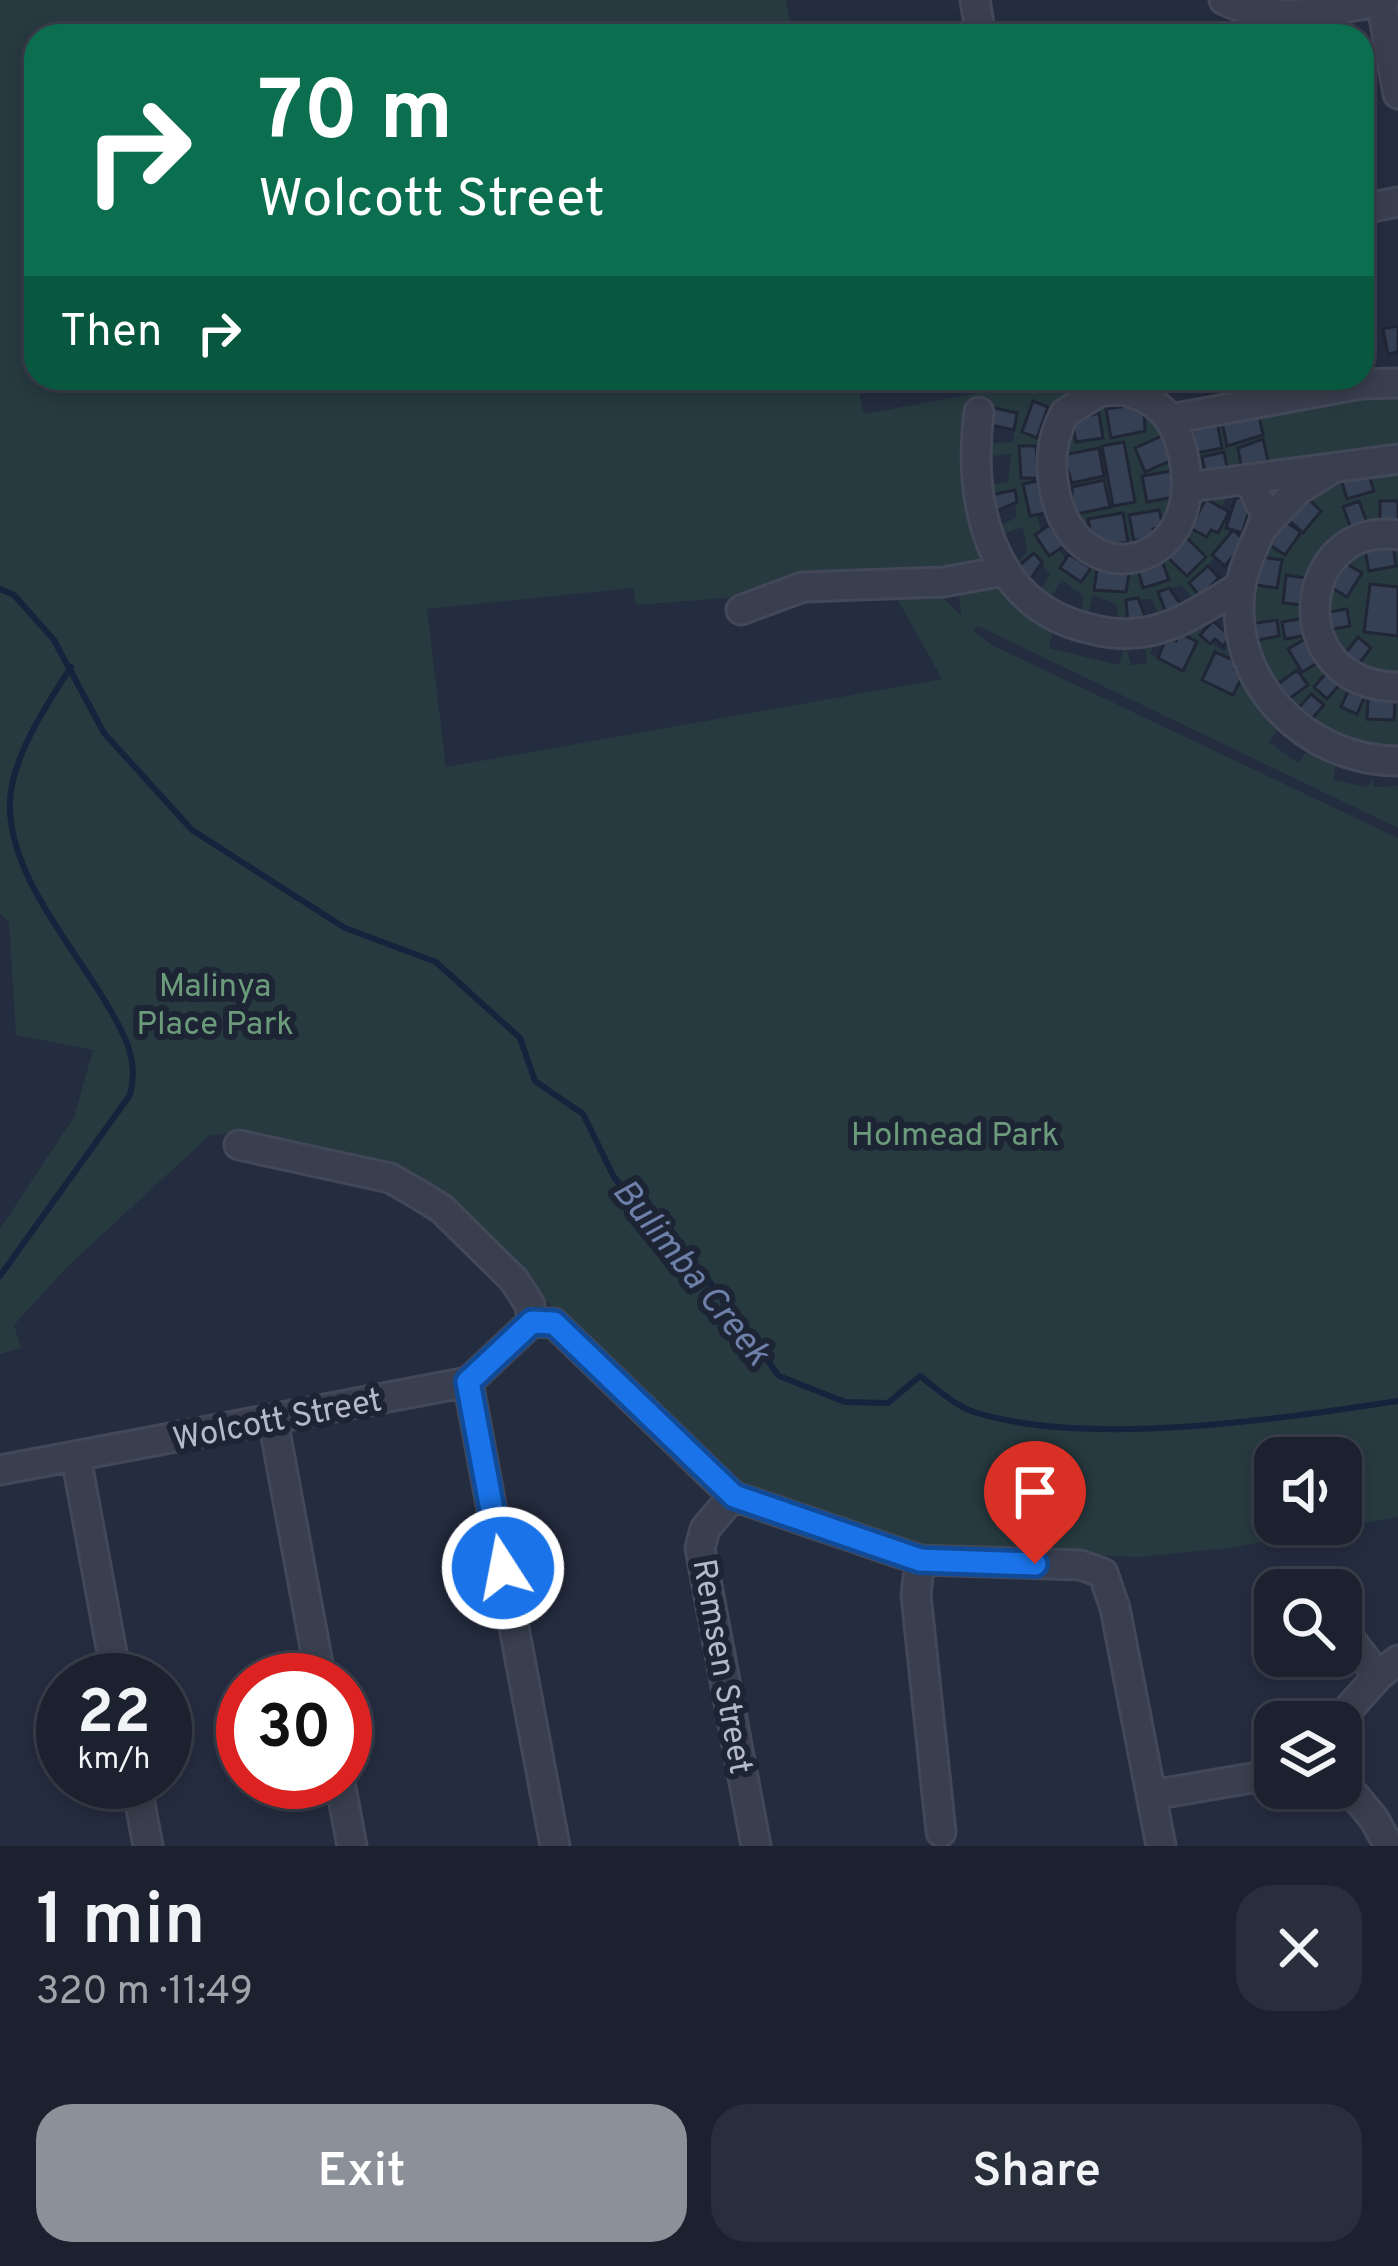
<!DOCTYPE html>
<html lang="en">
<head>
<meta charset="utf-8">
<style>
  :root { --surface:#1b212f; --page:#282e3b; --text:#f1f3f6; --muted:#a0a3aa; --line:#393e4b; --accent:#8c9099 }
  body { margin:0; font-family:Overpass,sans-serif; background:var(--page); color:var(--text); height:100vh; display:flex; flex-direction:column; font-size:45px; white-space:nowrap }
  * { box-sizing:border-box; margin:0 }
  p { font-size:39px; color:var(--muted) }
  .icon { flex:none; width:66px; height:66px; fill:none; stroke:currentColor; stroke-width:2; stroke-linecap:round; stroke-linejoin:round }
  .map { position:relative; height:1846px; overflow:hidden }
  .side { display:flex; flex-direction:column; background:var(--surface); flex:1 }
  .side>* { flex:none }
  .guide { position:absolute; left:24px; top:24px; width:1350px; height:366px; border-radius:36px; box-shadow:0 6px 18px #0003,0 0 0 3px var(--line); background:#0b6e4f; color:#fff; overflow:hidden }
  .tools { position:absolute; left:1254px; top:1437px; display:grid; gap:24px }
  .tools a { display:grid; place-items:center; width:108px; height:108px; border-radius:24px; background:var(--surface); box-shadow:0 6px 18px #0003,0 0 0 3px var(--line); font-size:60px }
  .speed { position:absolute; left:36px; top:1653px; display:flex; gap:24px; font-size:60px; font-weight:700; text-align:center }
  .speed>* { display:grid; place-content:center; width:156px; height:156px; border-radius:50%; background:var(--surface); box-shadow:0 6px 18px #0003,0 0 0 3px var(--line); line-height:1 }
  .speed small { font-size:30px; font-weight:400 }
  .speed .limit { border:18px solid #d22; background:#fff; color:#111 }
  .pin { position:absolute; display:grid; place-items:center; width:102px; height:102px; color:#fff; margin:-123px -51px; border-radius:50% 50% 50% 0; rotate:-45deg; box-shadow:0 0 12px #0007 }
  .pin .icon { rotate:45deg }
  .me { position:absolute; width:132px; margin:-66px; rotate:349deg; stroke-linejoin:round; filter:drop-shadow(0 0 9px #0008) }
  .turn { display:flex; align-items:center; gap:42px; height:252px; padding:0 36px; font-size:54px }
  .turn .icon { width:156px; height:156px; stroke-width:2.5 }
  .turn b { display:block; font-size:84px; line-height:102px }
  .then { display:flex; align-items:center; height:114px; padding:0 36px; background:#0003; gap:24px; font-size:45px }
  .round { display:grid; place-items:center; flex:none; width:126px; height:126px; border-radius:36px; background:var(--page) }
  .summary { display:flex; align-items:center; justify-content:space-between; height:204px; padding:0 36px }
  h1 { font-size:72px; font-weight:600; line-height:90px }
  .action { display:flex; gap:24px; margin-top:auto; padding:24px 36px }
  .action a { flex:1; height:138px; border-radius:36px; background:var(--accent); color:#fff; font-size:48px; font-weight:600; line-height:138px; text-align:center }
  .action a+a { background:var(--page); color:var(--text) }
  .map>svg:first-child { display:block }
  .green { fill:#273a40; fill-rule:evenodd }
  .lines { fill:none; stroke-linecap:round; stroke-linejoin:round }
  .stream { stroke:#17223d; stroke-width:6 }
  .building { fill:#364055; stroke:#202636; stroke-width:3 }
  .minor-casing { stroke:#424858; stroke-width:33 }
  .minor { stroke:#393f4f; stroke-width:27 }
  .route-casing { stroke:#114b97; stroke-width:30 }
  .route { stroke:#1a73e8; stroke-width:21 }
  .labels { text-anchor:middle; stroke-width:12; stroke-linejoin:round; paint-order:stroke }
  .park-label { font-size:33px; fill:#6c9b7c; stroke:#1d2434 }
  .street-label { font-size:33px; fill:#b5baca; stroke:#1d2434 }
  .water-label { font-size:36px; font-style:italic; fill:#6e80a9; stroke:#1d2434 }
</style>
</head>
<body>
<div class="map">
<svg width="1398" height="1846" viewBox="0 0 1398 1846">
  <rect width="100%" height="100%" fill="#242c3f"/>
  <!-- green -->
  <path class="green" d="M0,0H786L793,36H36V378H856L864,414L1061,378H1100L1101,383L1073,395L1050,420L1045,416L1048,407L1033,402L1022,431L1036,437L1044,432L1043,459L1037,460L1036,446L1019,447L1021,478H1029L1030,483L1023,485L1029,515H1037L1041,531L1035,535L1049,556L1059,550L1066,559L1061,568L1081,581L1090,568L1072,556L1077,550L1097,562L1094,590L1125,592L1130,565L1137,568L1144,588L1168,580L1161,559L1154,565L1148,562L1164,553L1188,576L1206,557L1186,537L1179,538C1198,508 1189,500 1228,493L1222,508L1205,499L1190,527L1207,537L1211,530L1218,533L1225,520L1226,528L1233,530L1212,555L1215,558L1189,583L1200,595L1219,578L1216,587L1198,603L1181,585L1159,592L1167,616L1161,620L1152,599L1126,600L1128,624L1147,622L1120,628L1116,604L1093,595L1087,618L1097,621L1079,620L1084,597L1062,580L1049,600L1064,610L1038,596L1050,574L1034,553L1016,569L1028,583L1011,569L1027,552L1023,527L999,535L1005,552L994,528L1016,518L1015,491L991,495L994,512L985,487L1008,482L1011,454L983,457V444L1013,442L1017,414L989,410L975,401C952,441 973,528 992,568L888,581V591L933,587L961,616L959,594L965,584C1010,579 1017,605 1054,626L1049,648L1119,665L1125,643L1131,665L1147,663L1144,642L1156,640L1150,654L1183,670L1197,642L1180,631L1198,624L1204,631L1201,636L1223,651L1236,644L1240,659L1238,662L1215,652L1202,680L1233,695L1244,673L1281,724L1269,742L1298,763L1307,751L1336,764L1333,780L1368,787L1373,777L1374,787L1398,786V828L978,626L973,631L994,646L1398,838V1517L1230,1548L1137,1557L1074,1554L915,1546L738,1488L445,1202L393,1172L237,1132L209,1136L67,1267L14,1325L21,1348L0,1354V1229L74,1117L93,1050L16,1035L9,922L0,914ZM633,588L636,605L764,595L765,608L896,597L942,679L446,767L427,609ZM1275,1458H1341V1524H1275Z
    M1398,390V449L1197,475L1188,432L1192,426Z
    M1097,401L1143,405L1170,438L1178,508L1148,544L1107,548L1066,506L1062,433Z
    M1398,467V526L1312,579L1348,684L1398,695V754L1313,731L1265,678L1248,610L1264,543L1323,483Z
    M1398,541V679H1381L1333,649L1325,588L1348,556Z"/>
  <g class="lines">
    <!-- stream -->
    <path class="stream" d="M0,589L14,595L54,640L104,733L192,830L345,928L436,962L520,1038L535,1081L583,1114L614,1177L659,1233L703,1273L779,1376L845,1402L888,1403L920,1376C936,1388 955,1406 974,1412C1088,1448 1280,1419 1398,1401
      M0,1276L130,1095C139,1062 126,1037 109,1008C75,948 14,883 10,811C7,763 46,706 71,667"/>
  </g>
  <!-- building -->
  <path class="building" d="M1398,326V352L1388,354L1383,329Z
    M1159,378H1196L1197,386L1170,392L1169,387L1161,389Z
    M1198,378H1226L1228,389L1208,396L1207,388L1200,390Z
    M1228,378H1257L1259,389L1238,393L1237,386L1230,388Z
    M1033,401L1048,407L1037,438L1022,432Z
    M1134,405L1137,411L1144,410L1145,431L1111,438L1106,409Z
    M990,407L1017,413L1014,430L986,424Z
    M1099,413L1103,438L1076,442L1072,420Z
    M1259,416L1263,435L1227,446L1222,422Z
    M1217,422L1222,448L1197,453L1192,428Z
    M1162,436L1172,460L1145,472L1135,448Z
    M1263,439L1268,461L1242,470L1238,448Z
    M1124,442L1135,502L1113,506L1102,446Z
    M1019,446H1036L1038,478H1021Z
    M1099,448L1104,476L1072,483L1065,461L1068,454Z
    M1224,452L1227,467L1205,472L1202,457Z
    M1171,471L1174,497L1147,502L1142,476Z
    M1368,472L1374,491L1347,499L1341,479Z
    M1104,480L1110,507L1072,515V487Z
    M1038,481L1045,513L1030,516L1023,484Z
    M1015,490L1017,502L994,512L991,495Z
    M1236,497L1252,502L1242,533L1226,528Z
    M1307,498L1321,511L1303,533L1288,519Z
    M1206,499L1229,512L1218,533L1211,530L1207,537L1190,528Z
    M1359,501L1368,525L1352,531L1343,507Z
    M1380,501H1398V522H1380Z
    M1159,510L1163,527L1153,529L1155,537L1134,541L1129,515Z
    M1123,513L1128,542L1104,546L1092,540L1088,519Z
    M1283,520L1301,532L1285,555L1267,543Z
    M1049,525L1064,546L1049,556L1035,535Z
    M1233,530L1245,541L1225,566L1212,555Z
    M1185,536L1206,557L1187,576L1166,556Z
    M1393,545L1396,566L1369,571L1365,550Z
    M1034,553L1042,562L1028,583L1015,569Z
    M1069,554L1091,568L1081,582L1060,568Z
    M1261,557L1282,560L1277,588L1256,585Z
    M1161,558L1169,580L1143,588L1138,570Z
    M1344,562L1362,573L1347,597L1329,586Z
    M1208,566L1219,578L1200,596L1189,583Z
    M1097,569L1129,574L1126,592L1094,590Z
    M1286,575L1306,578L1303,605L1283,603Z
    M1370,584L1398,587V636L1364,632Z
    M1169,588L1184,609L1167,615L1158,592Z
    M1138,598L1147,622L1128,624L1126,600Z
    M1347,609L1350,626L1328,630L1324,613Z
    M1305,618L1308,635L1285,639L1282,622Z
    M1277,620L1279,636L1253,641L1250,624Z
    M1213,621L1231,637L1223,646L1215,639L1210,644L1200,635Z
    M1180,633L1197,642L1183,671L1158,658L1167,637L1176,641Z
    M1358,637L1371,648L1357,666L1344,655Z
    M1305,639L1319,662L1302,672L1288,649Z
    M1215,652L1238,662L1235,669L1244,673L1233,695L1202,680Z
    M1297,670L1308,685L1282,704L1271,689Z
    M1328,671L1341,683L1327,699L1314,687Z
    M1349,689L1365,696L1357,714L1341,707Z
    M1311,694L1324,705L1308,723L1295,712Z
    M1368,698L1395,699L1394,720L1367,719Z"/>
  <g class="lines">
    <defs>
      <path id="minor" d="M975,0L981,36
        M1224,0C1277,26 1329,11 1384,0
        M1381,1L1398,94
        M1362,209L1398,202
        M1122,390C1156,398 1174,416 1182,450C1212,569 1079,601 1055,493C1049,464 1051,439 1065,413L1101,391Z
        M979,412C968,500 988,604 1087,628C1108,634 1128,636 1150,631C1183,624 1212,603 1241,586
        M1171,419L1361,384L1398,383
        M1249,480L1266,515C1259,539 1245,559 1241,584C1225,680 1305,761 1398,761
        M1189,487L1398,459
        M1263,527L1298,490L1327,472
        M1398,535C1296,520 1279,686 1398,687
        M741,610L803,587L943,582L1004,571
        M239,1145L390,1178L418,1194L442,1209L514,1280L530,1305L532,1322L554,1323L733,1496L920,1560L1080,1565L1103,1573L1115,1608L1161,1846
        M468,1382L555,1846
        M273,1420L321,1680
        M76,1457L117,1680
        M0,1470L468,1382L532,1322
        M733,1496L705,1529L700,1548L756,1846
        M920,1560L916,1595L941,1832
        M1341,1627L1378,1676
        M1337,1722L1378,1676L1398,1660
        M1341,1779L1374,1819L1389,1846
        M136,1782L148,1846
        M340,1782L352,1846
        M1152,1795L1275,1774"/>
    </defs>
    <!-- minor casing -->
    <use href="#minor" class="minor-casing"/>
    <!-- minor -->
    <use href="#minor" class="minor"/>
  </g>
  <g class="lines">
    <defs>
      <path id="route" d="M503,1568L468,1382L532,1322L554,1323L734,1496L920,1560L1035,1564"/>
    </defs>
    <!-- route casing -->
    <use href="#route" class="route-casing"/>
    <!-- route -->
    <use href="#route" class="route"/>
  </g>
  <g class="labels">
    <!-- park labels -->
    <g class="park-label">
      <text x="215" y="996">Malinya<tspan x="215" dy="38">Place Park</tspan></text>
      <text x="955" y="1145">Holmead Park</text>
    </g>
    <!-- street labels -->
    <g class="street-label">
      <text transform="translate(277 1418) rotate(-11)" y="12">Wolcott Street</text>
      <text transform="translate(724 1666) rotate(80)" y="12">Remsen Street</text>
    </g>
    <!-- water labels -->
    <g class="water-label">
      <text transform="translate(693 1271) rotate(51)" y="13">Bulimba Creek</text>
    </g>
  </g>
</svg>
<div class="tools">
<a><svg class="icon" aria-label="sound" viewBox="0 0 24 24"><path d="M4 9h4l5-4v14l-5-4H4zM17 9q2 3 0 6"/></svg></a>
<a><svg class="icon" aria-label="search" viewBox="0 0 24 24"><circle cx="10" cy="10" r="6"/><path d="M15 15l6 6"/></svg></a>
<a><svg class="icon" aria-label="layers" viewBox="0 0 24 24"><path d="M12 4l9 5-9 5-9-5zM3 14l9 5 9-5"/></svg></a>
</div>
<div class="speed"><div>22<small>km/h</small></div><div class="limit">30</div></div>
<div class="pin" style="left:1035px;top:1564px;background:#d93025"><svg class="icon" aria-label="arrive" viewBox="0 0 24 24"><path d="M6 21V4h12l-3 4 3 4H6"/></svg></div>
<svg class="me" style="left:503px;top:1568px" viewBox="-20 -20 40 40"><circle r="17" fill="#1a73e8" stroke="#fff" stroke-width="3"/><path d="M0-11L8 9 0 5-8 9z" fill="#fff"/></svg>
<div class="guide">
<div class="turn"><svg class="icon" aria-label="right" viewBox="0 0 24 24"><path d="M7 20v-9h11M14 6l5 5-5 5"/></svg><div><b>70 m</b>Wolcott Street</div></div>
<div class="then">Then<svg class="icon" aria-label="right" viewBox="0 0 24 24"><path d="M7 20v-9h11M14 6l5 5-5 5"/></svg></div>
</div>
</div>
<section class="side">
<div class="summary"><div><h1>1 min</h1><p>320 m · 11:49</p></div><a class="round"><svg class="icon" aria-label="close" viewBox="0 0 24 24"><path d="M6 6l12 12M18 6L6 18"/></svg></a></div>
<div class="action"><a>Exit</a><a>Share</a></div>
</section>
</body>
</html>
